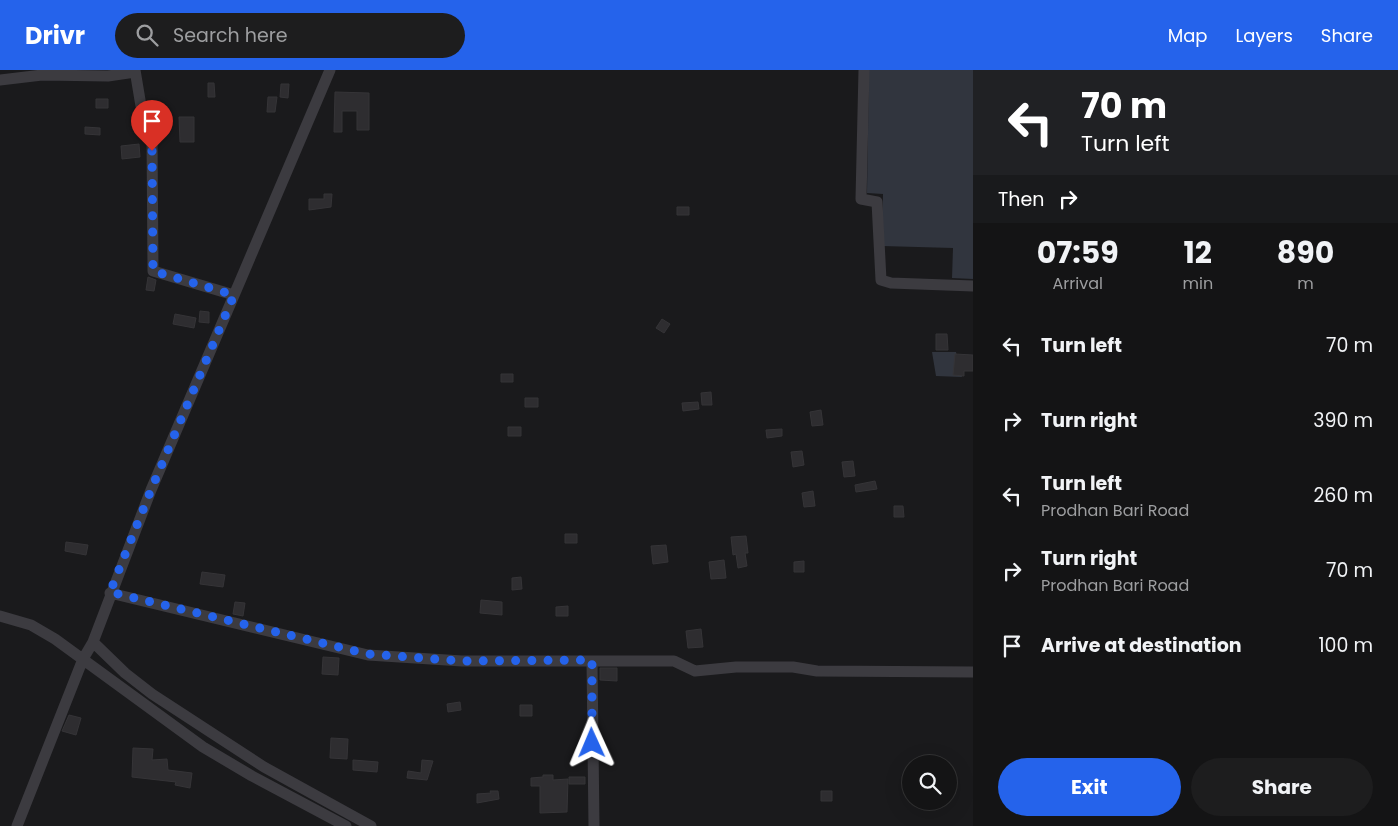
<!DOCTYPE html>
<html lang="en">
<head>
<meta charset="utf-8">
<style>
  :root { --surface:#141415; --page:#1d1d1e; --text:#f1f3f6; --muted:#9d9ea0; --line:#333334; --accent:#2563eb }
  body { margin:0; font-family:Poppins,sans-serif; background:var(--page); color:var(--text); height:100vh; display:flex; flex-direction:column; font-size:19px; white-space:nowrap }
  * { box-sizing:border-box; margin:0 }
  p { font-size:16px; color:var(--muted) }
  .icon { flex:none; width:28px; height:28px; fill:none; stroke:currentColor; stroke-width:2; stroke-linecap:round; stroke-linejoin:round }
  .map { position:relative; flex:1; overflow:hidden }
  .panel { display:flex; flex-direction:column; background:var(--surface); width:425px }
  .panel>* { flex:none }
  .hud { background:#202124; color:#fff; overflow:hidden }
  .controls { position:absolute; left:902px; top:685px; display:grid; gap:10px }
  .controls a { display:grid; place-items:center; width:55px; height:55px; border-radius:50%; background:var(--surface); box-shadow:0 5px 20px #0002,0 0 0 1px var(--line); font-size:25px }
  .pin { position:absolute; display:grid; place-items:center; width:42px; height:42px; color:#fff; margin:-51px -21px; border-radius:50% 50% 50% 0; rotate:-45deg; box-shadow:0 0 5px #0007 }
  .pin .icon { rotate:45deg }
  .me { position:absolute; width:55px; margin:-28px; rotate:359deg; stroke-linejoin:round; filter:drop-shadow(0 0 4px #0008) }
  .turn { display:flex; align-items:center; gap:18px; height:105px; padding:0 25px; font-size:22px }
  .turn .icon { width:65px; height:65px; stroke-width:2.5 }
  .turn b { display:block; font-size:35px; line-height:42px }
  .then { display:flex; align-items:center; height:48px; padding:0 25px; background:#0003; gap:10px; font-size:19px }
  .eta { display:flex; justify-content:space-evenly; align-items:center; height:85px; text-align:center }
  .eta b { font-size:30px; font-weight:700; line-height:35px }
  .cta { display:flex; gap:10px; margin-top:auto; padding:10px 25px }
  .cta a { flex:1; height:58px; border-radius:30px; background:var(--accent); color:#fff; font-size:20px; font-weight:700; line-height:58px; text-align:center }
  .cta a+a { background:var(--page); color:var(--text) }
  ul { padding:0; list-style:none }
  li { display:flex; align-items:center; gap:15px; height:75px; padding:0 25px }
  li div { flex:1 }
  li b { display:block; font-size:19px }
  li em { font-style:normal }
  header { display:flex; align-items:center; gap:30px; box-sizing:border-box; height:70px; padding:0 25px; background:var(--accent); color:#fff }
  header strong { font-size:24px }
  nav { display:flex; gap:28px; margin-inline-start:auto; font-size:18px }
  .search { width:350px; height:45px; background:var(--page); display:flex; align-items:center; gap:12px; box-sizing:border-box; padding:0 18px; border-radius:28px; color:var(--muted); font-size:19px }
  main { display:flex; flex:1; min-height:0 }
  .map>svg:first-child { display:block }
  .water { fill:#31353e }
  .building { fill:#2e2d30; stroke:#353437 }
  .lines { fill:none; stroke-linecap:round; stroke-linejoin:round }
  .minor { stroke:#3c3b40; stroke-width:11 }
  .route { stroke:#2563eb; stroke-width:9; stroke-dasharray:0 16.2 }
</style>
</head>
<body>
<header>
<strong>Drivr</strong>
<div class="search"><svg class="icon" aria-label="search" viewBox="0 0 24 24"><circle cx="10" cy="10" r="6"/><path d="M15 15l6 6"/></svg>Search here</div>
<nav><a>Map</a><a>Layers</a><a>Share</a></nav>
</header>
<main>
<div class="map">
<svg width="973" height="756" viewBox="0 0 973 756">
  <rect width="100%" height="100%" fill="#1a1a1c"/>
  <!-- water -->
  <path class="water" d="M869,0H973V209L952,208L953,178L882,176L883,124L867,123Z
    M932,282H956L962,307L936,306Z"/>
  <!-- building -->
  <path class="building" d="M208,13H214L215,27H208Z
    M281,14H289L288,28L280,27Z
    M335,22L369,23V60H357V41H342V62H334Z
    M268,27H277L275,42H267Z
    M96,29H108V38H96Z
    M179,47H194V72H180Z
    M85,57L100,58V65L85,64Z
    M139,74L140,87L122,89L121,76Z
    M324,124H332L331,137L309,140V129H324Z
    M677,137H689V145H677Z
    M148,207L156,210L154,221L146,220Z
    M200,241L209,242V253L199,252Z
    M175,244L196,248L194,258L173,254Z
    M662,249L670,254L664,263L656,258Z
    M936,264H947L948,280H936Z
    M955,284L973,285V301H964V306L953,305Z
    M501,304H513V312H501Z
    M711,322L712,335H702L701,323Z
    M525,328H538V337H525Z
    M698,332L699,339L683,341L682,333Z
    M821,340L823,355L812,356L810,342Z
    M508,357H521V366H508Z
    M782,359V366L767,368L766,360Z
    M802,381L804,395L793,397L791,382Z
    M853,391L855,406L844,407L842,392Z
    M875,411L877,419L856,422L855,415Z
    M813,421L815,436L804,437L802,423Z
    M894,436H903L904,447H894Z
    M565,464H577V473H565Z
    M746,466L748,483H745L747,496L738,498L736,484L733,485L731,467Z
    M66,472L88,475L86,485L65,481Z
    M666,475L668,492L653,494L651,476Z
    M724,490L726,508L711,509L709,492Z
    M804,491V502H794V492Z
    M202,502L225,505L223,517L200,514Z
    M521,507L522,519L512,520V508Z
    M481,530L502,532V545L480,543Z
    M235,532L245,533L243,546L233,544Z
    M568,536V546H556V537Z
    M701,559L703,577L688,578L686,561Z
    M323,587L339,588L338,605L322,604Z
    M600,598H617V611L600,610Z
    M460,632L461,640L448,642L447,634Z
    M520,635H532V646H520Z
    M69,645L81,648L76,665L62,661Z
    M331,668L348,669L347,689L330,688Z
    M133,678L153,679L152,690L167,689L168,700L192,703L190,718L175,715L176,712L132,707Z
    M353,690L378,692L377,702L353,700Z
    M422,690L433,691L427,710L407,708L408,701L421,703Z
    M543,705H553V710L568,709L567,742L540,743V716H531V708L543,707Z
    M569,707H585V714H569Z
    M490,721H498L499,729L477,733V724L491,723Z
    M821,721H832V731H821Z"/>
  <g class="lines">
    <!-- minor -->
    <path class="minor" d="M135,0L141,36L152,66L153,201L234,225
      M864,0L861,129L877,132L881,210L891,213L973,216
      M0,10L42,5L108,6L135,2
      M110,523L368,585L462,591H674L695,601L736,597H793L817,601L973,602
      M0,546L31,555L55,569L203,677L252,706L346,756
      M93,572L125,603L152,624L264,697L371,756
      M592,591L594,756
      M17,756L83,589L93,572L151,420L330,0"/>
  </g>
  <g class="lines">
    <!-- route -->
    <path class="route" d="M152,81L153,201L234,225L151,420L110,522L368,584L462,591L592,590V673"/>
  </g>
</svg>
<div class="controls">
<a><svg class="icon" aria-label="search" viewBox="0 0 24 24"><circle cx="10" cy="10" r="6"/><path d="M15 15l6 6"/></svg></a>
</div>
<div class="pin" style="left:152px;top:81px;background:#d93025"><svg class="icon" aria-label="arrive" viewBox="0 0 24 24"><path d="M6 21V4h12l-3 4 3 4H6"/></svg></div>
<svg class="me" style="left:592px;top:673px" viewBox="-20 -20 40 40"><path d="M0-17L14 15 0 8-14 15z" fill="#2563eb" stroke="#fff" stroke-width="4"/></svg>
</div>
<section class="panel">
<div class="hud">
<div class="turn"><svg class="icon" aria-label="left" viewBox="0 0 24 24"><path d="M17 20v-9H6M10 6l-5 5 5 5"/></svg><div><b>70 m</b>Turn left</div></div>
<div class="then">Then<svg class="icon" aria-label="right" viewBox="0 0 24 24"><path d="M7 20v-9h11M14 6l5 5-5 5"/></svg></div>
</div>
<div class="eta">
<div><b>07:59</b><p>Arrival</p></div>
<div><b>12</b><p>min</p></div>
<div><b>890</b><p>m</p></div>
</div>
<ul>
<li><svg class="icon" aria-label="left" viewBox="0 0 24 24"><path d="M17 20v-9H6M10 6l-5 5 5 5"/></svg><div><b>Turn left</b></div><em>70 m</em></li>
<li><svg class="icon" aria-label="right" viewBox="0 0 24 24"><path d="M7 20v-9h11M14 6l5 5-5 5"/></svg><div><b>Turn right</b></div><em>390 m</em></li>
<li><svg class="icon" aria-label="left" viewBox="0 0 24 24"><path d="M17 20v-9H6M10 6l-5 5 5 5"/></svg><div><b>Turn left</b><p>Prodhan Bari Road</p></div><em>260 m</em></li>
<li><svg class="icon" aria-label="right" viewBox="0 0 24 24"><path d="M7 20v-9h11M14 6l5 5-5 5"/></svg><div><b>Turn right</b><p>Prodhan Bari Road</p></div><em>70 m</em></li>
<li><svg class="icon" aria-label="arrive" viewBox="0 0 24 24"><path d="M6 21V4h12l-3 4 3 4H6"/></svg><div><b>Arrive at destination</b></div><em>100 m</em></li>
</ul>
<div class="cta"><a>Exit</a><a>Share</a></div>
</section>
</main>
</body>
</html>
